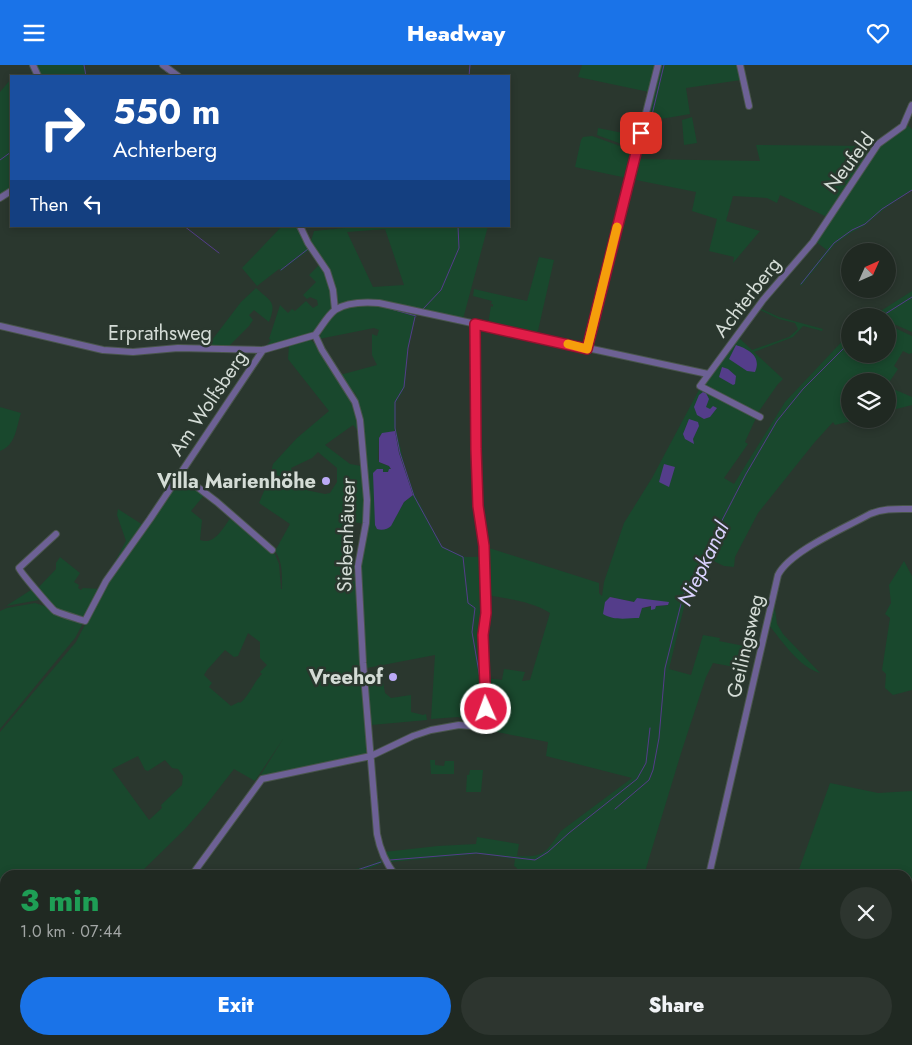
<!DOCTYPE html>
<html lang="en">
<head>
<meta charset="utf-8">
<style>
  :root { --surface:#202922; --page:#2d352f; --text:#f1f3f6; --muted:#a2a6a5; --line:#3d4540; --accent:#1a73e8 }
  body { margin:0; font-family:Jost,sans-serif; background:var(--page); color:var(--text); height:100vh; display:flex; flex-direction:column; font-size:19px; white-space:nowrap }
  * { box-sizing:border-box; margin:0 }
  p { font-size:16px; color:var(--muted) }
  .icon { flex:none; width:28px; height:28px; fill:none; stroke:currentColor; stroke-width:2; stroke-linecap:round; stroke-linejoin:round }
  .map { position:relative; flex:1; overflow:hidden }
  .panel { position:absolute; left:0px; top:805px; width:912px; height:175px; display:flex; flex-direction:column; background:var(--surface); border-radius:15px 15px 0 0; box-shadow:0 2px 8px #0003,0 0 0 1px var(--line) }
  .panel>* { flex:none }
  .hud { position:absolute; left:10px; top:10px; width:500px; height:152px; border-radius:0px; box-shadow:0 2px 8px #0003,0 0 0 1px var(--line); background:#1a4fa0; color:#fff; overflow:hidden }
  .needle { width:32px; rotate:45deg }
  .fabs { position:absolute; left:841px; top:178px; display:grid; gap:10px }
  .fabs a { display:grid; place-items:center; width:55px; height:55px; border-radius:50%; background:var(--surface); box-shadow:0 2px 8px #0003,0 0 0 1px var(--line); font-size:25px }
  .pin { position:absolute; display:grid; place-items:center; width:42px; height:42px; color:#fff; margin:-21px; border-radius:10px; box-shadow:0 2px 8px #0006 }
  .me { position:absolute; width:55px; margin:-28px; rotate:358deg; stroke-linejoin:round; filter:drop-shadow(0 0 4px #0008) }
  .turn { display:flex; align-items:center; gap:18px; height:105px; padding:0 20px; font-size:22px }
  .turn .icon { width:65px; height:65px; stroke-width:2.5 }
  .turn b { display:block; font-size:35px; line-height:42px }
  .then { display:flex; align-items:center; height:48px; padding:0 20px; background:#0003; gap:10px; font-size:19px }
  .round { display:grid; place-items:center; flex:none; width:52px; height:52px; border-radius:26px; background:var(--page) }
  .summary { display:flex; align-items:center; justify-content:space-between; height:85px; padding:0 20px }
  h1 { font-size:30px; font-weight:800; line-height:38px; color:#1e9e55 }
  .button { display:flex; gap:10px; margin-top:auto; padding:10px 20px }
  .button a { flex:1; height:58px; border-radius:30px; background:var(--accent); color:#fff; font-size:20px; font-weight:800; line-height:58px; text-align:center }
  .button a+a { background:var(--page); color:var(--text) }
  header { display:flex; justify-content:space-between; align-items:center; height:65px; padding:0 20px; background:var(--accent); color:#fff; font-size:22px; font-weight:800 }
  .map>svg:first-child { display:block }
  .green { fill:#19482d; fill-rule:evenodd }
  .water { fill:#543d8a }
  .lines { fill:none; stroke-linecap:round; stroke-linejoin:round }
  .stream { stroke:#543d8a; stroke-width:1 }
  .minor-casing { stroke:#49554c; stroke-width:8 }
  .minor { stroke:#6d6195; stroke-width:6 }
  .route-casing { stroke:#92132f; stroke-width:12 }
  .route { stroke:#e11d48; stroke-width:9 }
  .slow { stroke:#f59e0b; stroke-width:9 }
  .poi-dot { fill:#bbaaf6; stroke:#2a372e; stroke-width:2 }
  .labels { text-anchor:middle; stroke-width:5; stroke-linejoin:round; paint-order:stroke }
  .street-label { font-size:20px; fill:#d4dcd6; stroke:#2a372e }
  .poi-label { font-size:20px; font-weight:bold; fill:#d4dcd6; stroke:#2a372e; text-anchor:end }
  .water-label { font-size:21px; font-style:italic; fill:#dbd3ff; stroke:#2a372e }
</style>
</head>
<body>
<header><svg class="icon" aria-label="menu" viewBox="0 0 24 24"><path d="M4 6h16M4 12h16M4 18h16"/></svg>Headway<svg class="icon" aria-label="heart" viewBox="0 0 24 24"><path d="M12 20l-8-8c-3-5 5-10 8-4 3-6 11-1 8 4z"/></svg></header>
<div class="map">
<svg width="912" height="980" viewBox="0 0 912 980">
  <rect width="100%" height="100%" fill="#2a372e"/>
  <!-- green -->
  <path class="green" d="M35,0H84L87,11H60L56,10L40,11Z
    M582,0H656L649,27L578,12Z
    M660,0H738L741,15L686,23L690,49L655,55L647,53Z
    M11,14V124L0,132V27Z
    M692,52L697,78L684,80L682,55Z
    M906,59L912,64V125L883,145L864,161L852,167L835,179L801,221L800,219L827,185L815,176L881,78Z
    M598,63L638,71L635,84L597,70Z
    M592,71L634,86L627,113L575,102L581,75L583,72Z
    M756,80L871,81L873,84L827,152L780,130L777,138L767,133L733,131L726,156L760,166L733,198L734,192L709,186L717,154L692,146L696,127L631,114L636,94L760,96Z
    M282,161H297L309,185L281,206L279,204L257,221L242,203Z
    M365,161H488L463,254L387,238L339,240L336,222L329,205L311,176L314,166ZM385,164L404,220L373,222L347,167Z
    M539,192L554,195L537,270L488,259L491,241L493,242V239H491L492,236L473,231L474,224L527,236Z
    M320,199L328,215L332,232L330,248L314,268L269,283L267,280L271,275L269,274L280,240L288,248L292,244L295,246L306,236L313,243L318,240L317,235L310,232L307,234L303,230L316,217L309,210Z
    M256,223C271,237 277,236 269,257L254,245L249,250L253,255L249,261L226,284L206,283L241,237Z
    M912,226V267L896,260L893,262L912,271V288L909,289L903,286L894,301L898,304L888,319V316H850V354H860L835,360L833,357L814,378L758,448L735,492L734,502L724,501L707,493L685,538L669,604L691,610L703,570L720,573L719,576L744,581L740,603L713,598L706,612L682,685L644,810H516L517,803L514,801L515,794L478,789L390,797L384,787L438,781L476,779L477,772L519,779L517,791C546,793 546,786 561,766L632,713L546,691L548,677L487,665V662L483,661L486,613L502,615L504,604L525,607L522,616L530,615L550,548C532,536 508,534 487,530L486,482L599,518V528L602,531L604,517L624,458L652,413L700,323L756,353L745,377L748,379L724,413L734,419L785,337L850,268V289H888V251H873ZM610,532L634,537L668,540L642,543L633,552Z
    M374,239L416,250L408,283L405,322L396,338V363L405,403L415,430L442,481L465,492H483L484,647L479,661L468,659V656L458,652L431,654L435,590L367,603L360,507L367,459L363,363L360,341L355,328L349,326L340,310L377,300L372,290V269L377,271L379,265L374,263L319,274C330,245 345,241 374,239ZM395,366L399,388L413,430L404,437L389,463L377,404L383,407H389L391,404L389,401L380,398L378,394L379,373L380,370Z
    M759,243L779,252L823,264L822,266L803,261L793,272L754,287L783,314L778,319L757,349L704,321L703,318L738,272L752,285L789,272L798,264L795,258L779,254L758,244Z
    M310,274C333,296 354,335 359,367L353,360L325,380L350,399L361,401L365,434L363,459C357,457 349,456 344,462C342,464 343,470 342,474C341,486 342,496 356,500L354,507L367,689L365,691L260,711L283,674L255,716L234,704L206,740L185,764L138,810H5V891L0,894V667L76,577L106,519L179,409L205,429L191,446L202,455L200,475C215,481 224,461 232,451L275,489L279,499L281,524H282C282,511 283,497 275,486L290,459L259,438L270,412L273,399L297,373L329,346L288,294L289,281ZM318,387L337,403V417L330,428L325,429L301,424L302,418L295,419L291,403L312,393ZM248,568L260,577V593L267,600L260,607L262,609C253,618 250,630 240,638L239,637L231,641L209,622L212,618L204,610L207,605L225,585L234,592L238,591ZM138,691L145,705L148,706L165,695L172,703L178,704L183,711L182,720L161,740L162,743L149,755L112,704Z
    M888,323L889,324L891,323L912,332V340L888,346Z
    M0,342L21,348C16,363 16,380 0,386Z
    M118,444L143,460L111,504L126,476L117,450Z
    M60,492L80,508L74,517L79,520L78,523L81,525L83,523L101,524L85,554L54,543L38,523L56,504V498Z
    M904,496L912,511V625L893,630L885,623L886,609L882,605L890,553L885,549L891,538L889,520Z
    M34,523L44,534L6,541Z
    M35,538L48,542L81,557L82,560L75,573L0,664V546L7,543Z
    M774,538L777,559L783,569L820,608C800,603 781,575 769,560Z
    M381,606L385,628L391,633L411,630V647L423,650L426,649L427,655L371,660L367,609Z
    M430,695H435V700L444,701L445,696H454V709H431Z
    M470,705H483L481,727H466L467,710H469Z
    M830,718L878,728L912,726V980H806L808,975H908V810H797Z
    M381,795L382,798C358,810 331,810 305,810C330,807 359,807 381,795Z
    M60,975H115L110,980H59L61,978Z
    M545,975H606V980H544Z
    M674,975H790L788,980H672Z"/>
  <!-- water -->
  <path class="water" d="M736,280C748,284 762,291 755,307L747,306L729,294Z
    M722,302L728,304L736,311L735,319L733,320L719,312Z
    M703,327L706,328L709,334L706,342L710,344L713,341L717,343L710,352L704,354L697,350L694,342L699,330Z
    M689,354L698,357L699,361L693,374L694,379L685,374L683,369Z
    M395,366L399,388L413,430L404,437L391,461C388,464 382,466 377,464L375,460L373,408L377,404H383V407H388L389,404H391L389,401L379,397V373L382,368Z
    M664,399L675,402L669,422L659,417Z
    M610,532L634,537L637,533L669,537L668,540L656,541L655,544L651,545V541L642,543L639,553C628,553 614,556 603,549L605,537Z
    M504,975H545L543,980H503Z"/>
  <g class="lines">
    <!-- stream -->
    <path class="stream" d="M84,0L86,11
      M165,6L173,11
      M469,11L470,0
      M651,54L664,0
      M0,95L11,87
      M184,161L219,188
      M281,205L308,184L296,161
      M801,219L834,178L852,165L865,159L882,144L912,125
      M384,242L416,251
      M423,244L441,225L459,183L458,161
      M882,251L912,232
      M415,252L408,283L404,322L395,337V363L400,388L414,431L442,482L463,492L468,538L475,543L472,567L481,619
      M474,658L481,625
      M615,744L649,715L653,705L659,673L665,603L683,531L746,409L777,356L803,324L850,277
      M390,795L476,788L535,795L548,787L569,768L637,714L646,698L650,663
      M316,810L354,806L381,797
      M109,980L113,975
      M265,980L269,975"/>
    <defs>
      <path id="minor" d="M33,0L38,11
        M163,0L178,11
        M740,0L749,41
        M0,133L11,126
        M300,161L308,178L327,206L333,225L335,245
        M0,261L103,285L133,287L178,283L263,285L315,270
        M315,270L322,285L355,337L360,355L367,435L366,458L358,501L363,598L377,769C380,785 385,797 395,810
        M315,270C321,263 327,251 335,245C347,237 366,237 379,238L708,309
        M587,283L658,0
        M760,352L700,321L763,235L813,177L878,79L903,61L912,40
        M179,408L217,437L272,485
        M56,469L19,503C20,507 52,544 55,546C64,550 76,553 85,556L106,516L150,454L263,285
        M192,810L262,714L371,691L413,671L431,665L459,660L481,662L485,644L483,570L486,549L484,481L478,441L475,365V259
        M709,810L778,510C790,486 845,463 870,449C884,443 897,444 912,444
        M47,980L55,975
        M488,980V975
        M670,980L671,975"/>
    </defs>
    <!-- minor casing -->
    <use href="#minor" class="minor-casing"/>
    <!-- minor -->
    <use href="#minor" class="minor"/>
  </g>
  <g class="lines">
    <defs>
      <path id="route" d="M486,644L483,570L486,548L484,481L478,441L476,384L475,259L587,284L641,68"/>
    </defs>
    <!-- route casing -->
    <use href="#route" class="route-casing"/>
    <!-- route -->
    <use href="#route" class="route"/>
    <!-- slow -->
    <path class="slow" d="M568,279L587,284L617,162"/>
  </g>
  <!-- markers -->
  <g class="poi-dot">
    <circle cx="326" cy="416" r="5"/>
    <circle cx="393" cy="612" r="5"/>
  </g>
  <g class="labels">
    <!-- street labels -->
    <g class="street-label">
      <text transform="translate(849 97) rotate(-53)" y="7">Neufeld</text>
      <text transform="translate(747 232) rotate(-52)" y="7">Achterberg</text>
      <text x="160" y="275">Erprathsweg</text>
      <text transform="translate(208 338) rotate(-56)" y="7">Am Wolfsberg</text>
      <text transform="translate(346 470) rotate(-88)" y="7">Siebenhäuser</text>
      <text transform="translate(745 581) rotate(-77)" y="7">Geilingsweg</text>
    </g>
    <!-- poi labels -->
    <g class="poi-label">
      <text x="316" y="423">Villa Marienhöhe</text>
      <text x="383" y="619">Vreehof</text>
    </g>
    <!-- water labels -->
    <g class="water-label">
      <text transform="translate(703 499) rotate(-64)" y="7">Niepkanal</text>
    </g>
  </g>
</svg>
<div class="fabs">
<a><svg class="needle" viewBox="-14 -14 28 28"><path d="M0-13l5 13h-10z" fill="#e53935"/><path d="M0 13l5-13h-10z" fill="#a2a6a5"/></svg></a>
<a><svg class="icon" aria-label="sound" viewBox="0 0 24 24"><path d="M4 9h4l5-4v14l-5-4H4zM17 9q2 3 0 6"/></svg></a>
<a><svg class="icon" aria-label="layers" viewBox="0 0 24 24"><path d="M12 4l9 5-9 5-9-5zM3 14l9 5 9-5"/></svg></a>
</div>
<div class="pin" style="left:641px;top:68px;background:#d93025"><svg class="icon" aria-label="arrive" viewBox="0 0 24 24"><path d="M6 21V4h12l-3 4 3 4H6"/></svg></div>
<svg class="me" style="left:486px;top:644px" viewBox="-20 -20 40 40"><circle r="17" fill="#e11d48" stroke="#fff" stroke-width="3"/><path d="M0-11L8 9 0 5-8 9z" fill="#fff"/></svg>
<div class="hud">
<div class="turn"><svg class="icon" aria-label="right" viewBox="0 0 24 24"><path d="M7 20v-9h11M14 6l5 5-5 5"/></svg><div><b>550 m</b>Achterberg</div></div>
<div class="then">Then<svg class="icon" aria-label="left" viewBox="0 0 24 24"><path d="M17 20v-9H6M10 6l-5 5 5 5"/></svg></div>
</div>
<section class="panel">
<div class="summary"><div><h1>3 min</h1><p>1.0 km · 07:44</p></div><a class="round"><svg class="icon" aria-label="close" viewBox="0 0 24 24"><path d="M6 6l12 12M18 6L6 18"/></svg></a></div>
<div class="button"><a>Exit</a><a>Share</a></div>
</section>
</div>
</body>
</html>
